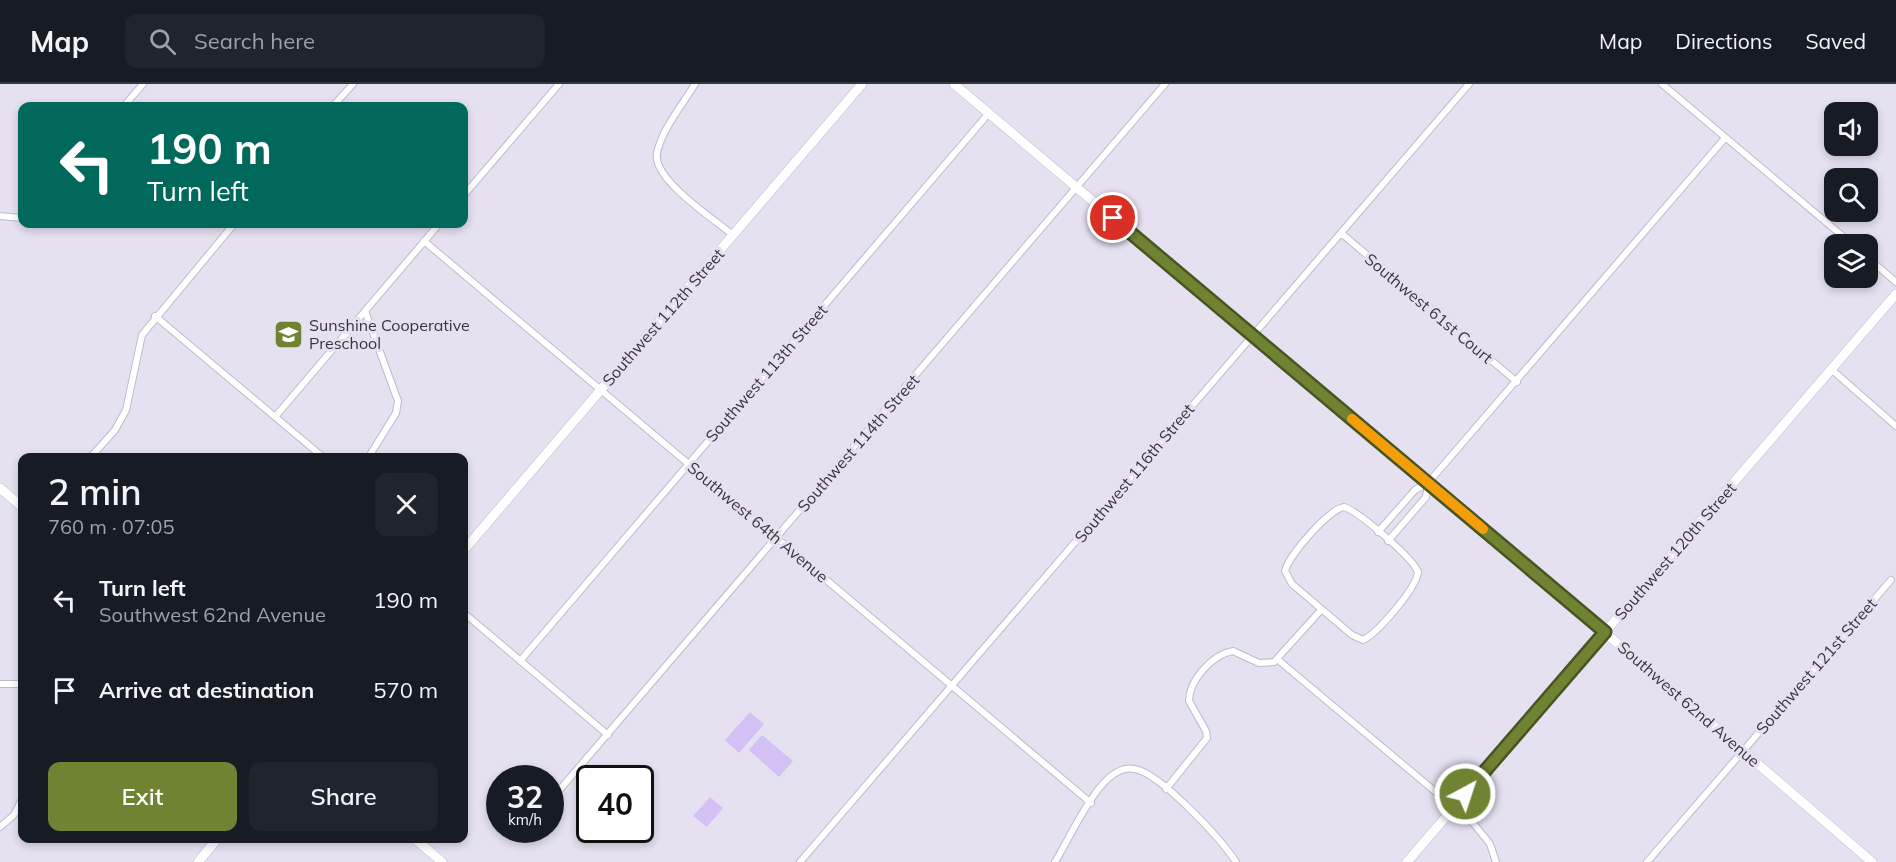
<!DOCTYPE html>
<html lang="en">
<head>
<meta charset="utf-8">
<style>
  :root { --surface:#171b24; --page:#20242c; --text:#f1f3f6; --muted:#9ea1a6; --line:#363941; --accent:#6f8333 }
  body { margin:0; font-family:Mulish,sans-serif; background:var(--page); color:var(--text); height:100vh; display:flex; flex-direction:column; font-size:22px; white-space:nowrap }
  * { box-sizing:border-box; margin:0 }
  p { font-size:20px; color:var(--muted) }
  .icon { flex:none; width:33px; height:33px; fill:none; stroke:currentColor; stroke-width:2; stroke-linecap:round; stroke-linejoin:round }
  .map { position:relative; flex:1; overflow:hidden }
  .drawer { position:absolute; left:18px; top:369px; width:450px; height:390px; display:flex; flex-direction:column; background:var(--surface); border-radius:12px; box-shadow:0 3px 9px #0003 }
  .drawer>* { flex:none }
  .banner { position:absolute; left:18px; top:18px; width:450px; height:126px; border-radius:12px; box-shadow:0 3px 9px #0003; background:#00695c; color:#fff; overflow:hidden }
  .fabs { position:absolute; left:1824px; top:18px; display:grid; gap:12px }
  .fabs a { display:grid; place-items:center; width:54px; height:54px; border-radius:12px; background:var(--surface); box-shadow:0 3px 9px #0003; font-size:30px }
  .speed { position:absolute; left:486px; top:681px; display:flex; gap:12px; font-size:30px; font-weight:700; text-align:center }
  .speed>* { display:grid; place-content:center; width:78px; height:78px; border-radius:50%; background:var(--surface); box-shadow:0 3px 9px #0003; line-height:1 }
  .speed small { font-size:15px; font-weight:400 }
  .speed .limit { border:3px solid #111; border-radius:9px; background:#fff; color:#111 }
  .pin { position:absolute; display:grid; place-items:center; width:51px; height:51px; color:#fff; margin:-26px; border:3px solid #fff; border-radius:50%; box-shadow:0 2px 6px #0007 }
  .me { position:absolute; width:66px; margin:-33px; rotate:40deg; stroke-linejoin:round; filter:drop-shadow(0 0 4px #0008) }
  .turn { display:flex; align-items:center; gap:21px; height:126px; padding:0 30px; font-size:27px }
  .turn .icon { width:78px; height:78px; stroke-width:2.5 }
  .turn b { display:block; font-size:42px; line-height:51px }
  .round { display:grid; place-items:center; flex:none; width:63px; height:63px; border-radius:12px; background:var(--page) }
  .overview { display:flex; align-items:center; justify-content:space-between; height:102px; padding:0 30px }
  h1 { font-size:36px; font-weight:600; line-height:45px }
  .button { display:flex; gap:12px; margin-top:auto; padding:12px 30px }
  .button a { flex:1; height:69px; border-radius:12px; background:var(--accent); color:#fff; font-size:24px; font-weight:600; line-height:69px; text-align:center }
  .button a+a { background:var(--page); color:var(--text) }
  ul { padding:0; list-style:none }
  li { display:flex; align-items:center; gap:18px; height:90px; padding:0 30px }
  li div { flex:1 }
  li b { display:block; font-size:22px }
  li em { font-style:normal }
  header { display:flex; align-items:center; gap:36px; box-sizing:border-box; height:84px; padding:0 30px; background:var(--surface); border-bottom:2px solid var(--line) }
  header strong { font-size:28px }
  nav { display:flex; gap:33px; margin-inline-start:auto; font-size:21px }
  .search { width:420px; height:54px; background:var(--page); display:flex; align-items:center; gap:15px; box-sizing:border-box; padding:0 21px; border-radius:12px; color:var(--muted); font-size:22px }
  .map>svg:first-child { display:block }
  .green { fill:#d3c0f5 }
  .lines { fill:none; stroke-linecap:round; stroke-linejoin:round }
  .street-casing { stroke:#bfb9c9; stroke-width:8 }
  .secondary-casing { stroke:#bfb9c9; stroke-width:10 }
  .street { stroke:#fff; stroke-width:6 }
  .secondary { stroke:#fff; stroke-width:9 }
  .route-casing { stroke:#485521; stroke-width:15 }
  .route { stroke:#6f8333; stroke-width:10 }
  .slow { stroke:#f59e0b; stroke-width:10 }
  .labels { text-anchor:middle; stroke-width:6; stroke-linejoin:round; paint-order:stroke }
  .street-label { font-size:16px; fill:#38353c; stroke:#e6e1f1 }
  .poi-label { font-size:16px; fill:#38353c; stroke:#e6e1f1; text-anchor:start }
</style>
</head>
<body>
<header>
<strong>Map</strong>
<div class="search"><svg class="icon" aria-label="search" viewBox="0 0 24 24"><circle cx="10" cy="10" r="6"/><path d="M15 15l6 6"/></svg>Search here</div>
<nav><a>Map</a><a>Directions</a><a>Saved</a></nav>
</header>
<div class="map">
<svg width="1896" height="778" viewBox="0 0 1896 778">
  <rect width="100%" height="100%" fill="#e6e1f1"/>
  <!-- green -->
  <path class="green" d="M750,628L764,640L739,669L725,656Z
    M762,651L793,677L779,693L749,666Z
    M710,713L723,724L707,743L693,732Z"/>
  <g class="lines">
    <defs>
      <path id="street" d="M695,0C683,20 662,45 657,69C652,95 714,135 733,151
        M1662,0L1852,160
        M124,22L143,0
        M333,22L353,0
        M464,111L559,0
        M0,132L22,134
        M1341,149L1517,298
        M424,157L1091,719
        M1868,174L1896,198
        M365,227L398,317L396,329L368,374
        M155,232L324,374
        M1831,285L1896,342
        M275,333L439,140
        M90,374L115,346L126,326L142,251L234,140
        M1344,423C1358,427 1413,474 1418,488C1417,503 1378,549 1363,556L1352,551L1292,500L1285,487C1289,471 1329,425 1344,423Z
        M1378,448L1415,406L1428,399L1725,54
        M1388,457L1426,413L1428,400
        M464,529L608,651
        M1277,575L1474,740L1490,760L1496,778
        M520,577L989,29
        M0,600H22
        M1166,705L1207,654L1206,647L1189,617C1189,596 1213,570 1233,567L1259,579L1274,578L1321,526
        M550,717L1165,0
        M0,743L14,731L22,715
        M800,778L1469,0
        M1055,778C1069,755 1090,709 1110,693C1117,687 1126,683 1135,685C1161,690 1221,755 1236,778
        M1647,778L1891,496"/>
      <path id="secondary" d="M954,0L1610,553L1872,778
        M0,404L22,423
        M464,466L862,0
        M414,754L442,778
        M198,778L218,754
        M1407,778L1896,210"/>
    </defs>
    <!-- street casing -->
    <use href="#street" class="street-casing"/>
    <!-- secondary casing -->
    <use href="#secondary" class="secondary-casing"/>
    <!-- street -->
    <use href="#street" class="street"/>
    <!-- secondary -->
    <use href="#secondary" class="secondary"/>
  </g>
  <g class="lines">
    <defs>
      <path id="route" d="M1113,134L1605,548L1465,710"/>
    </defs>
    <!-- route casing -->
    <use href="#route" class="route-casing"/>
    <!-- route -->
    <use href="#route" class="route"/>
    <!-- slow -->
    <path class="slow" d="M1352,335L1483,445"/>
  </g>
  <!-- icons -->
  <defs>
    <symbol id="school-square" viewBox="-11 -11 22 22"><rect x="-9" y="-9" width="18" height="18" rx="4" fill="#6f8333" stroke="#e6e1f1"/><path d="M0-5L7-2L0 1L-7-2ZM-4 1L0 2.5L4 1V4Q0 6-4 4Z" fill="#fff"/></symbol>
  </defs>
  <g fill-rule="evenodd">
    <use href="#school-square" x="272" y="234" width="33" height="33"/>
  </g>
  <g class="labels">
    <!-- street labels -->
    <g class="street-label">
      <text transform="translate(1429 224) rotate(40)" y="6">Southwest 61st Court</text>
      <text transform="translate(663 233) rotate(-49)" y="6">Southwest 112th Street</text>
      <text transform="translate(766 289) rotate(-49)" y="6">Southwest 113th Street</text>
      <text transform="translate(858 359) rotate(-49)" y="6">Southwest 114th Street</text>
      <text transform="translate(1134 389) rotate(-50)" y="6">Southwest 116th Street</text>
      <text transform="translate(758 438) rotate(40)" y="6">Southwest 64th Avenue</text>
      <text transform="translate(1675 467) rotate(-49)" y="6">Southwest 120th Street</text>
      <text transform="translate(1816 582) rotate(-49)" y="6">Southwest 121st Street</text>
      <text transform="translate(1689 620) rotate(41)" y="6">Southwest 62nd Avenue</text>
    </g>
    <!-- poi labels -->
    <g class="poi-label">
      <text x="309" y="247">Sunshine Cooperative<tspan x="309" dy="18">Preschool</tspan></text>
    </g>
  </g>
</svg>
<div class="fabs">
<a><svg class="icon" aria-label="sound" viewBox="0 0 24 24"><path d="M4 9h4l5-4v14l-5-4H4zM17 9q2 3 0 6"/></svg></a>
<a><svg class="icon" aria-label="search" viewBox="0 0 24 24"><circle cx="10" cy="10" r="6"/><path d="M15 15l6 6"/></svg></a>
<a><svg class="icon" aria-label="layers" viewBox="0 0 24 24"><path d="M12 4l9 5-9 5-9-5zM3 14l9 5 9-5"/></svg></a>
</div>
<div class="speed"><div>32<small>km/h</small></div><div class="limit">40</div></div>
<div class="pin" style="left:1113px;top:134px;background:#d93025"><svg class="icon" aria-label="arrive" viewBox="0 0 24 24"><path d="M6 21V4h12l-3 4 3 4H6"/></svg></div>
<svg class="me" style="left:1465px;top:710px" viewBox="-20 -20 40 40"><circle r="17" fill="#6f8333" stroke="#fff" stroke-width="3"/><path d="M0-11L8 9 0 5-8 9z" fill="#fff"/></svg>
<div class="banner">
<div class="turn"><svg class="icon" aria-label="left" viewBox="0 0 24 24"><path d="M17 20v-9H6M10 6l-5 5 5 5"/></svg><div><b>190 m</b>Turn left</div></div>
</div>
<section class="drawer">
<div class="overview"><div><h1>2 min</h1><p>760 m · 07:05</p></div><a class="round"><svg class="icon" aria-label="close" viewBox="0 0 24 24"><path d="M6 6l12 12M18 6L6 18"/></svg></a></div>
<ul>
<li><svg class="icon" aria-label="left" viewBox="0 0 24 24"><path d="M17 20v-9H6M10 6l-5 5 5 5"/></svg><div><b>Turn left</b><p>Southwest 62nd Avenue</p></div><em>190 m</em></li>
<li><svg class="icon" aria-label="arrive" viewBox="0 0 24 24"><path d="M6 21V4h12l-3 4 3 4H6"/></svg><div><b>Arrive at destination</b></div><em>570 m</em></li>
</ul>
<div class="button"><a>Exit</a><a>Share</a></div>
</section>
</div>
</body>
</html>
